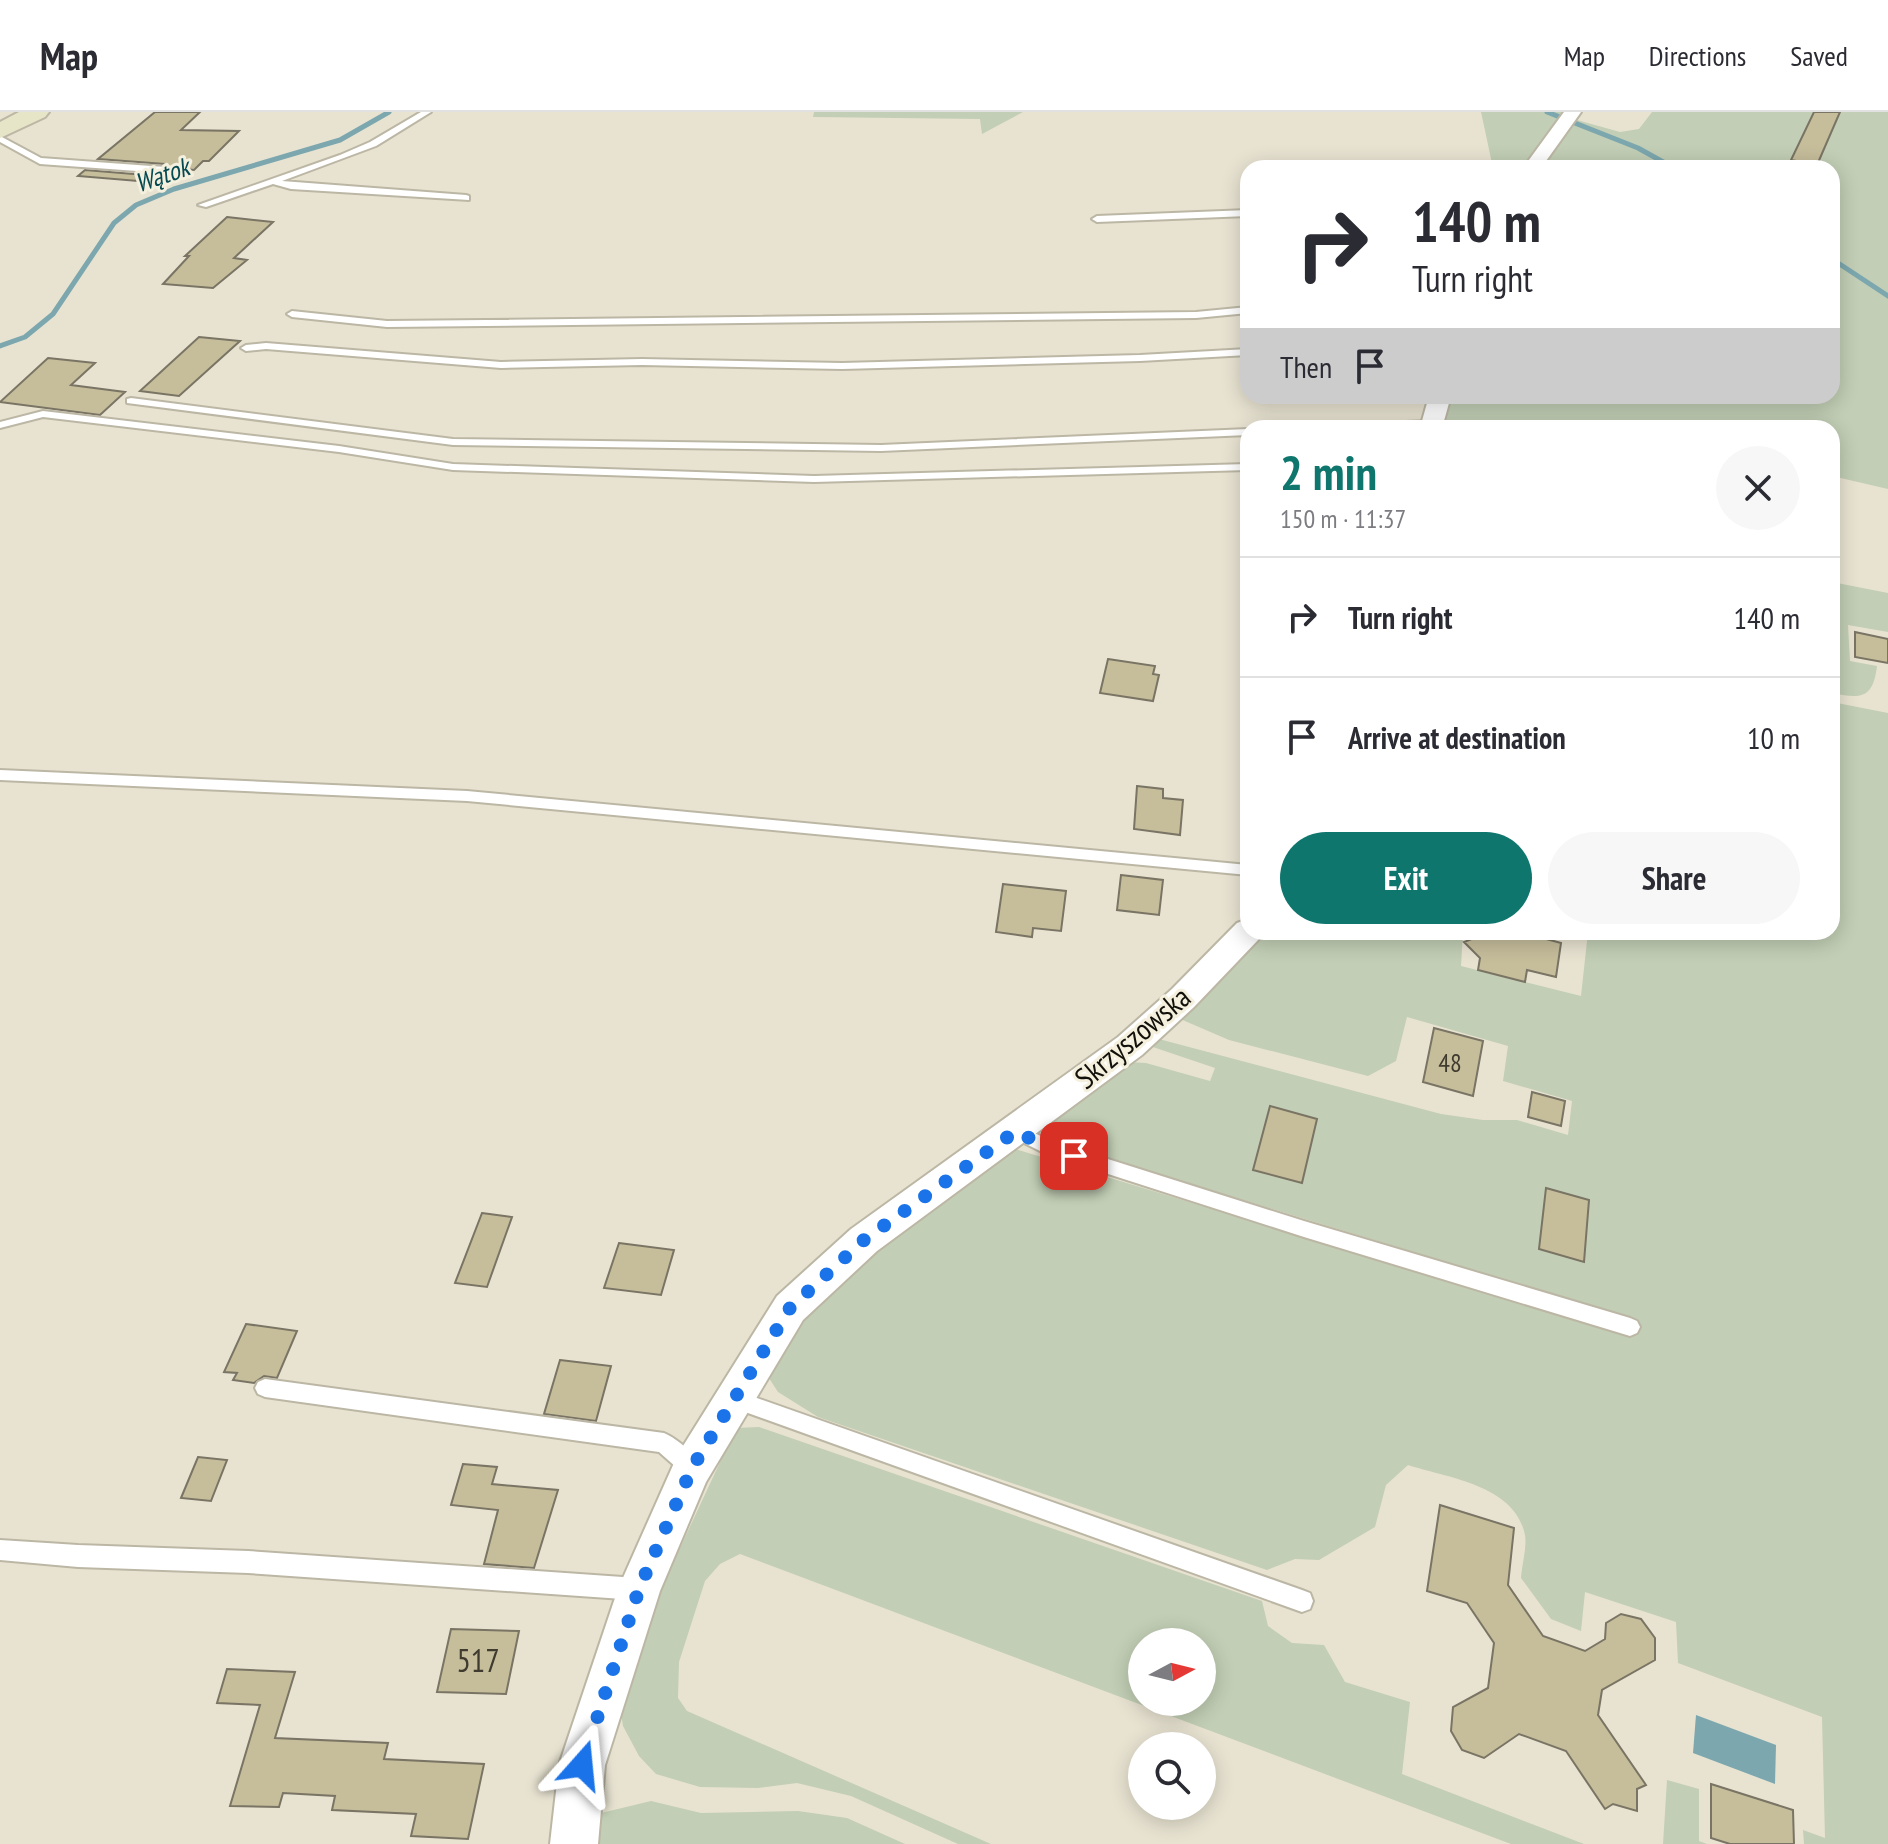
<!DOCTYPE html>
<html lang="en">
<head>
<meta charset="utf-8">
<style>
  :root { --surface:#fff; --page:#f7f7f7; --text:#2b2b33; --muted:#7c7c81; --line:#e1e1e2; --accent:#0f766e }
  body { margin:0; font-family:"PT Sans Narrow",sans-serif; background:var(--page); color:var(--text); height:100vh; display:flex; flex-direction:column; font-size:30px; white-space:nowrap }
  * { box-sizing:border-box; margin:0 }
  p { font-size:26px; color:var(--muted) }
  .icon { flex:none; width:44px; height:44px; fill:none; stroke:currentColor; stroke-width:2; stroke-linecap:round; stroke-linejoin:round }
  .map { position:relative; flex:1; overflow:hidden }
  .side { position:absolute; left:1240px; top:308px; width:600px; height:520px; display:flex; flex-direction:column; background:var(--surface); border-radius:24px; box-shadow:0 4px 20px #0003 }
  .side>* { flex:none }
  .guide { position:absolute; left:1240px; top:48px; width:600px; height:244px; border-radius:24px; box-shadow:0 4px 20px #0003; background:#fff; color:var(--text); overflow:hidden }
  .needle { width:52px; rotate:83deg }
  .fabs { position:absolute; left:1128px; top:1516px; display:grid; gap:16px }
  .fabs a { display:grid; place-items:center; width:88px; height:88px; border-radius:50%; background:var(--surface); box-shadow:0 4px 20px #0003; font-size:40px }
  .pin { position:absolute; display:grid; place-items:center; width:68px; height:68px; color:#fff; margin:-34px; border-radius:16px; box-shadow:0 4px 12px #0006 }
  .me { position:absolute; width:88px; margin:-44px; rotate:18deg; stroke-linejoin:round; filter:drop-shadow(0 0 6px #0008) }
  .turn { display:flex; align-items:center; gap:28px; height:168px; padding:0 40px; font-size:36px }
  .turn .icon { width:104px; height:104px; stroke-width:2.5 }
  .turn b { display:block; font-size:56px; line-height:68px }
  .then { display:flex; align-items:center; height:76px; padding:0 40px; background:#0003; gap:16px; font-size:30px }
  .round { display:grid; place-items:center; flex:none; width:84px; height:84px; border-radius:42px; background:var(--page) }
  .overview { display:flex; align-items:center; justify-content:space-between; height:136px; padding:0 40px }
  h1 { font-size:48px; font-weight:700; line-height:60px; color:var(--accent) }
  .button { display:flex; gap:16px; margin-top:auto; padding:16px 40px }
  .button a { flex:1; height:92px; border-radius:48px; background:var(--accent); color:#fff; font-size:32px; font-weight:700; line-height:92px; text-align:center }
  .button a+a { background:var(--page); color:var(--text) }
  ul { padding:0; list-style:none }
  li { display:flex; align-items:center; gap:24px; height:120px; padding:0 40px; border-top:2px solid var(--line) }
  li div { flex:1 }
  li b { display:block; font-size:30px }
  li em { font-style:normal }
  header { display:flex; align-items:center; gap:48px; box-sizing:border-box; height:112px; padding:0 40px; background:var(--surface); border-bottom:2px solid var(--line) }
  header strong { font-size:38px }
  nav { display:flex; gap:44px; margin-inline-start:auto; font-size:28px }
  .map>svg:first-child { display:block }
  .green { fill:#c2ceb5; fill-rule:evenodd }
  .water { fill:#7ca7ae }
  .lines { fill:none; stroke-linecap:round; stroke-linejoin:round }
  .stream { stroke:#7ca7ae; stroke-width:5 }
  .building { fill:#c6bd9b; stroke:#797464; stroke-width:2 }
  .lane-casing { stroke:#bcb7a5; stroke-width:4 }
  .street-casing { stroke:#bcb7a5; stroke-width:4 }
  .secondary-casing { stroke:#bcb7a5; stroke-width:4 }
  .lane { fill:#fff; fill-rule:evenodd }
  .street { fill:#fff; fill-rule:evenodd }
  .secondary { fill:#e6e5c7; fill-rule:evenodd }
  .route { stroke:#1a73e8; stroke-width:14; stroke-dasharray:0 25.2 }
  .labels { text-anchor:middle; stroke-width:6; stroke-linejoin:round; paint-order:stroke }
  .far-water-label { font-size:26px; font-style:italic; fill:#064951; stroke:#f5f0de }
  .number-label { font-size:26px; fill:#3f3b2e }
  .street-label { font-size:30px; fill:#12100a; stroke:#f5f0de }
  .near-number-label { font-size:32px; fill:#3f3b2e }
</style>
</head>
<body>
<header>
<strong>Map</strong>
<nav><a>Map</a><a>Directions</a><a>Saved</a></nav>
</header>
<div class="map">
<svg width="1888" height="1732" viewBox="0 0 1888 1732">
  <rect width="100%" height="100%" fill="#e8e3d1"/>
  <!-- green -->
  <path class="green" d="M814,0H1023L982,22L980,7L813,5Z
    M1481,0H1565L1524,56H1493Z
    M1652,0H1888V377L1832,364V316H1442L1450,284H1832V56H1540L1577,8L1620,20L1639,17Z
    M1832,470L1888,481V520L1848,513L1850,549L1877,554C1873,587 1861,587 1832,581Z
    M1832,590L1888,601V1732H1804L1803,1718L1825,1726L1822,1605L1678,1551L1676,1510L1585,1480L1581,1519L1551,1507L1521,1466C1522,1453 1527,1435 1525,1423C1515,1373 1448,1366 1408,1353L1386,1373L1375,1415L1319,1448L1295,1447L1267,1458L818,1305L778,1280L767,1263C822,1165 923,1101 1012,1036L1619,1221L1620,1203L1066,1034L1051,1024L1046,1011L1128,950L1146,951L1210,969L1215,956L1147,933L1155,926L1441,1002L1483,1008H1517L1568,1023L1572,989L1503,969L1508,934L1407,905L1396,949L1368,964L1229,928L1178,906L1264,820H1463L1461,854L1581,884L1588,820H1832Z
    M759,1315L1262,1489L1268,1514L1292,1531L1324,1533L1345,1570L1410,1590L1402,1662L1584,1732H1511L740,1442L720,1452L705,1469L679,1550L678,1586L687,1599L991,1732H958L851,1684L797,1671L758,1676L700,1675L656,1662L639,1644L623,1614L619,1589L658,1483L736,1316ZM1142,1530H1202V1590H1142Z
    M1667,1668L1699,1677V1729L1707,1732H1663Z
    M651,1689L701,1701L798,1699L847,1706L905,1732H591L597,1702Z"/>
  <!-- water -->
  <path class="water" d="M1696,1603L1776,1633L1775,1672L1693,1641Z"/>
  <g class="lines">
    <!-- stream -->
    <path class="stream" d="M1547,0L1638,36L1674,56
      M1832,147L1888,184
      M0,234L25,225L53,202L114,111L136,93L174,77L340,28L389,0"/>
  </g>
  <!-- building -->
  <path class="building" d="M155,0H200L181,18L239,19L209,49H203L194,58L185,57L179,63L168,62L172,58L165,52L98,47Z
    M1814,0H1840L1817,53L1791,48Z
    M85,58L146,63L138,69L78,64Z
    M227,105L273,110L234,146L247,148L213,176L163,172L189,144H185Z
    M199,225L240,229L179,284L140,279Z
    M48,246L95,251L71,273L125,280L100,303L0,290Z
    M1855,520L1888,527V551L1855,545Z
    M1108,547L1155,554L1153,562L1159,563L1153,589L1100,581Z
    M1137,674L1163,677V686L1183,688L1180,723L1134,717Z
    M1121,763L1163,768L1159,803L1117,798Z
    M1003,772L1066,779L1061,819L1033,816L1032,825L996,820Z
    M1479,820H1533L1532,823L1561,831L1556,865L1527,858L1525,870L1478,858L1480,846L1464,830L1479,824Z
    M1434,916L1483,929L1473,984L1423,970Z
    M1532,980L1565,989L1561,1014L1528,1005Z
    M1270,994L1317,1007L1302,1071L1253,1058Z
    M1546,1076L1589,1088L1584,1150L1539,1137Z
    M482,1101L512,1105L487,1175L455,1171Z
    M619,1131L674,1138L661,1183L604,1176Z
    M246,1212L297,1219L277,1266L264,1264L254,1271L233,1268L237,1261L224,1260Z
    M560,1248L611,1254L596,1309L544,1302Z
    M198,1345L227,1348L211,1389L181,1386Z
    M463,1352L497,1355L492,1372L558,1378L534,1456L484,1452L498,1398L451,1393Z
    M1440,1393L1514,1416L1508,1473L1543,1524L1585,1539L1605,1527L1606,1511L1621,1502L1641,1507L1655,1526V1548L1602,1578L1598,1603L1646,1673L1637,1677V1699L1613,1692L1605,1697L1566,1639L1519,1622L1484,1646L1462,1638L1451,1619L1453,1595L1488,1576L1494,1531L1467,1491L1427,1479Z
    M451,1517L519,1519L506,1582L437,1580Z
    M227,1557L295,1560L275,1626L388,1631L384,1647L484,1652L468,1727L411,1724L416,1702L332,1698L335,1684L283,1681L279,1695L230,1694L260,1593L217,1591Z
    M1711,1672L1793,1698L1794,1732H1730L1711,1726Z"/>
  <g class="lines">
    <defs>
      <path id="lane" d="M421,0H431L376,34L282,69L466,83L469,84V88L291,77L273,72L206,95L198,93L340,43L370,30Z
        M0,24L41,46L165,55L169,58L165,61L40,52L0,30Z
        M1248,98V104L1097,110L1092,107L1097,104Z
        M1248,195V201L1196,206L387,215L292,205L287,202L292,199L387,209L1196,200Z
        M266,231L501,250L642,247L842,251L1140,243L1248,237V243L1140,249L842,257L642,253L501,256L266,237L246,239L241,236L246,233Z
        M131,286L453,327L881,333L1248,317V323L881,339L453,333L127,291V287Z
        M43,299L339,334L453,352L814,364L1248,352V358L814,370L453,358L339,340L43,305L0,316V310Z
        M1432,309L1436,310V314L1318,316L1324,313Z
        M0,658L467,679L1248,753V763L467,689L0,668Z
        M1016,1012L1051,1029L1304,1109L1630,1206L1637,1209L1640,1215L1637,1221L1630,1224L1304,1125L1046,1042L1010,1024L1007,1019L1010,1014Z
        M265,1267L664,1321C678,1327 696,1343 702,1356L699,1363L692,1366L685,1363L659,1340L265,1285L258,1282L255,1276L258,1270Z
        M734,1278L1302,1478L1310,1481L1313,1489L1310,1497L1302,1500L734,1296L727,1294L724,1287L727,1280Z
        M0,1428L78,1433L248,1439L637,1466L645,1469L648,1477L645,1485L637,1488L248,1461L78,1455L0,1448Z"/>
      <path id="street" d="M1564,0H1581L1541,56H1523Z
        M1429,284H1451L1442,316H1420Z
        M1248,807V820H1263L1259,827L1194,895L1142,943L877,1139L803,1208L706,1370L660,1479L605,1653L598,1732H550L559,1653L618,1477L678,1342L777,1184L851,1117L1118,925L1172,877L1237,811Z"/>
      <path id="secondary" d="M19,0H49L45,5L0,26V10Z"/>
    </defs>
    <!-- lane casing -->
    <use href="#lane" class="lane-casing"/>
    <!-- street casing -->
    <use href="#street" class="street-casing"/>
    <!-- secondary casing -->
    <use href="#secondary" class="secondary-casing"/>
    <!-- lane -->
    <use href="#lane" class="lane"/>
    <!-- street -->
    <use href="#street" class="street"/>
    <!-- secondary -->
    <use href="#secondary" class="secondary"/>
  </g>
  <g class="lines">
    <!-- route -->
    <path class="route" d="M582,1653L639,1477L692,1356L790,1196L864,1128L1016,1019L1046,1035L1074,1044"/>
  </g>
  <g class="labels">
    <!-- far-water labels -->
    <g class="far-water-label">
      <text transform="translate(162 63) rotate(-19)" y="9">Wątok</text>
    </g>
    <!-- number labels -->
    <g class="number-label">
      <text x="1450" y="960">48</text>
    </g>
    <!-- street labels -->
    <g class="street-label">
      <text transform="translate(1133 926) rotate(-40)" y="10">Skrzyszowska</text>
    </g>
    <!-- near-number labels -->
    <g class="near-number-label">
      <text x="478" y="1560">517</text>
    </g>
  </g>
</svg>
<div class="fabs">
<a><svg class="needle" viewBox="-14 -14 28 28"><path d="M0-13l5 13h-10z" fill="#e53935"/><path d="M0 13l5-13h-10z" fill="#7c7c81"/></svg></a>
<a><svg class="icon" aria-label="search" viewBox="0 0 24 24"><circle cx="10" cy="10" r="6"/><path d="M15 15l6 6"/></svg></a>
</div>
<div class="pin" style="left:1074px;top:1044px;background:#d93025"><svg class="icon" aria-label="arrive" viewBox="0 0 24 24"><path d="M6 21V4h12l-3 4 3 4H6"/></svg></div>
<svg class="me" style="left:582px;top:1653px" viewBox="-20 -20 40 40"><path d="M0-17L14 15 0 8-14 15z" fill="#1a73e8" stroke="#fff" stroke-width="4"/></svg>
<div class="guide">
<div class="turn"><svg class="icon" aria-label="right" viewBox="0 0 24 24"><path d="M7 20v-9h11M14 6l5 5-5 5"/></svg><div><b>140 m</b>Turn right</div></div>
<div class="then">Then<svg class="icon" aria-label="arrive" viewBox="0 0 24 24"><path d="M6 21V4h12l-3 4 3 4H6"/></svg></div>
</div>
<section class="side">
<div class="overview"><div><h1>2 min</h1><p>150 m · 11:37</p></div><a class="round"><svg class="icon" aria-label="close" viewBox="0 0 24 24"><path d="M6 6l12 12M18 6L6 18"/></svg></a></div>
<ul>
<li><svg class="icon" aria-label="right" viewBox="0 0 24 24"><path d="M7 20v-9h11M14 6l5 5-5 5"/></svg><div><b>Turn right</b></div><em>140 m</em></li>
<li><svg class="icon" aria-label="arrive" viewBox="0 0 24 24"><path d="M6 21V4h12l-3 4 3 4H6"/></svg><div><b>Arrive at destination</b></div><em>10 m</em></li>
</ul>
<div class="button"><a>Exit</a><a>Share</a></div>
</section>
</div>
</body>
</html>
